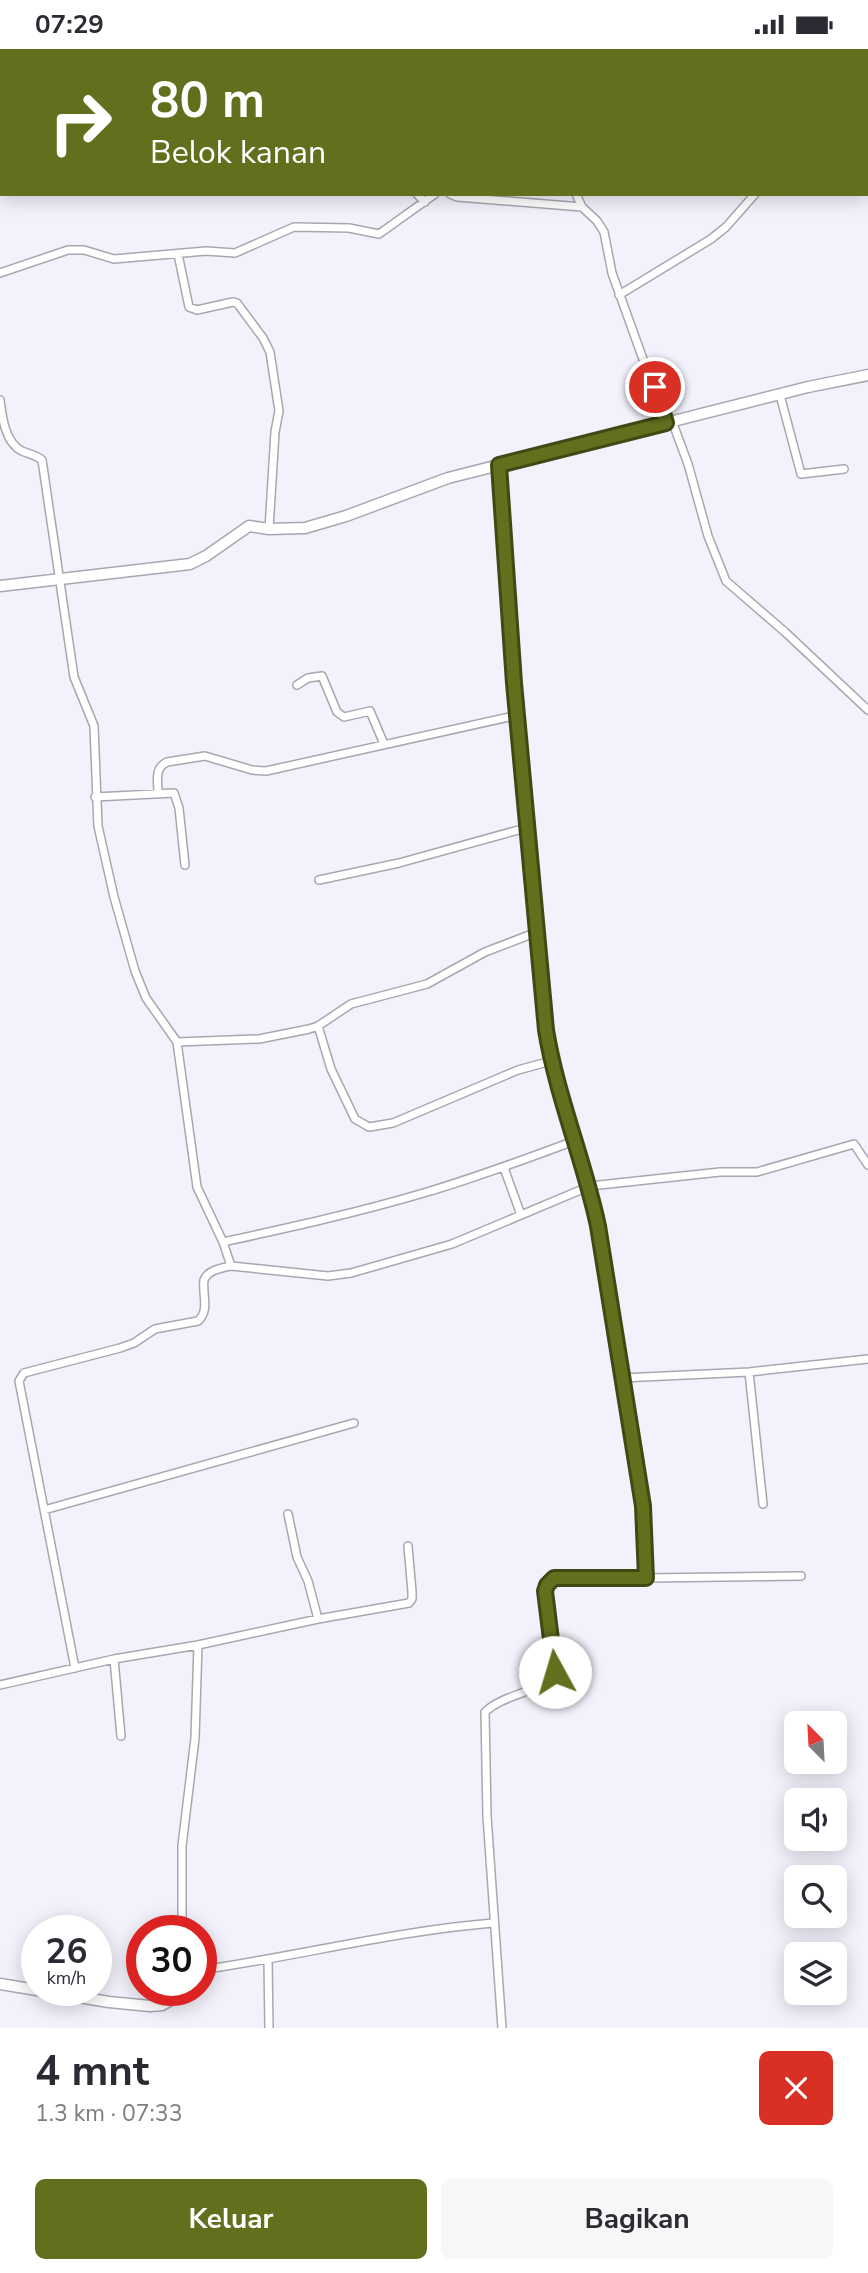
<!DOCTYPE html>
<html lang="id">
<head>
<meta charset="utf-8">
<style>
  :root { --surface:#fff; --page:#f7f7f7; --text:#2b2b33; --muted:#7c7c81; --accent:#60701d }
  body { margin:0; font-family:"Nunito Sans",sans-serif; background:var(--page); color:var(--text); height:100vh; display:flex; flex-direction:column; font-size:26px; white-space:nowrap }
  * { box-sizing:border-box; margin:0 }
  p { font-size:23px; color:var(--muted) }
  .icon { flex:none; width:38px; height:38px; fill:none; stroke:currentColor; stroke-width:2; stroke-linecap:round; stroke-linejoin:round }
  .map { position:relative; height:1979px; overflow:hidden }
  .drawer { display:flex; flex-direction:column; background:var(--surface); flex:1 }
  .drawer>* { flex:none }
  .banner { position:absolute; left:0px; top:0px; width:868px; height:147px; box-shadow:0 4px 18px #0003; background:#60701d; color:#fff; overflow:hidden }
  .needle { width:46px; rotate:336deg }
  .tools { position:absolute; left:784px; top:1662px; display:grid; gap:14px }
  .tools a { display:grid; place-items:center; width:63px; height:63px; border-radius:10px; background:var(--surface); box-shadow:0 4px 18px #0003; font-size:35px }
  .speed { position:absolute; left:21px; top:1866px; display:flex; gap:14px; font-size:35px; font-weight:700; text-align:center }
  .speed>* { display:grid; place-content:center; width:91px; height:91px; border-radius:50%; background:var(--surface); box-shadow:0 4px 18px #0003; line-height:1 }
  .speed small { font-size:18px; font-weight:400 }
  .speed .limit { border:10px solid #d22; background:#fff; color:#111 }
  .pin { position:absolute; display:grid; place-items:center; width:60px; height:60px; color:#fff; margin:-30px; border:4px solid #fff; border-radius:50%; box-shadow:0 2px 7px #0007 }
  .me { position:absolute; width:77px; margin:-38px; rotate:354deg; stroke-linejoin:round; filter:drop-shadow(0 0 5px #0008) }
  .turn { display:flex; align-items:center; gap:24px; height:147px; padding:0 35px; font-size:32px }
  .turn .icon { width:91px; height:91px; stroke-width:2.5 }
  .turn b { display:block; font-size:49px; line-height:60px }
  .round { display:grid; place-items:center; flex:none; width:74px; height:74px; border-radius:10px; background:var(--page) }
  .overview { display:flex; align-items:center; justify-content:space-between; height:119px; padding:0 35px }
  h1 { font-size:42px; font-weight:700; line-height:52px }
  .action { display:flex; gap:14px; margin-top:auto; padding:14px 35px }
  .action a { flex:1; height:80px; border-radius:10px; background:var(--accent); color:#fff; font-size:28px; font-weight:700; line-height:80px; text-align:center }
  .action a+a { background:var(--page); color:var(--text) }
  .status { display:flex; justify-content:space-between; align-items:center; height:49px; padding:0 35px; background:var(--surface); direction:ltr }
  .status svg { height:19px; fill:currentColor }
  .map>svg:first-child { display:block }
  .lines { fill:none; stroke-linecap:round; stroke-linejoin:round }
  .river { stroke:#7dd9f5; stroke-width:14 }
  .street-casing { stroke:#a8a7b1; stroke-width:10 }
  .secondary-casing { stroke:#a8a7b1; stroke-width:13 }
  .street { stroke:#fff; stroke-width:7 }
  .secondary { stroke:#fff; stroke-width:10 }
  .route-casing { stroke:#3e4913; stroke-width:18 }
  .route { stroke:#60701d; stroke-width:12 }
</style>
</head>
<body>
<div class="status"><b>07:29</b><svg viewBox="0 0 49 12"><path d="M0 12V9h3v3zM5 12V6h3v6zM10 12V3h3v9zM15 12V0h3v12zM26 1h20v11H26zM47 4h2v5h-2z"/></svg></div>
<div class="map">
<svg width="868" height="1979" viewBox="0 0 868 1979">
  <rect width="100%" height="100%" fill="#f3f2fc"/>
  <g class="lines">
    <!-- river -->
    <path class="river" d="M197,2L199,0"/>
    <defs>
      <path id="street" d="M320,0L321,2
        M850,0V2
        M541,2V0
        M866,105L868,118
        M417,145L425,153
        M450,145L457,148L582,158
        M576,145L582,158L597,172L604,183L612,224L666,374
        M178,205L189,258L197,261L233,253L237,254L263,289L270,303L279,362L275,383L269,480
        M0,224L68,201H84L114,210L206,202L235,204L294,178L349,179L379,185L435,145
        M619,246L711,190L726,178L755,145
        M780,346L801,425L844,420
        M0,351C2,367 5,394 22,402C29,405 36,406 42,411L74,628L94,677L98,777L114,848L135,922L146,949L177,993L197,1138L223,1193L231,1217
        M672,372L688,415L708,487L726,532L785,583L868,661
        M499,417L515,634L546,981C557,1048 584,1111 598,1177L643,1457L646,1529H554L547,1536L545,1542L555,1623C539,1645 505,1644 485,1663L487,1767L502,1979
        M297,636L308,629L322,627L337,663L344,668L370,662L384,695
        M158,744C158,732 154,719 167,713L205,707L252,721L266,722L518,666
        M95,748L174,744L179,759L185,816
        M319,831L399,814L529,778
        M318,977L331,1020L355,1070L369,1078L393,1074L518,1021L551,1012
        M177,993L259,990L309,980L318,977L351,955L427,935L485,903L537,883
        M504,1119L521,1166
        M223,1193C292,1178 360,1163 427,1143C477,1128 526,1110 574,1092
        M749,1323L763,1455
        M622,1329L749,1323L868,1310
        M44,1461L354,1374
        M288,1465L297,1508L308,1532L318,1570
        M646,1529L801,1527
        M198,1596L318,1570L409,1554L412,1550V1543L408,1497
        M114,1610L121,1687
        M75,1619L19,1332L24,1324L120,1299L134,1294L155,1280L198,1272C210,1261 202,1246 204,1231C208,1221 221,1219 231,1217L328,1227L351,1224L452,1195L590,1137L720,1123H757L854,1095L868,1116
        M0,1636L114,1610L198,1596L195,1689L182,1797V1881
        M268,1911L269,1979
        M201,1921C299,1907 395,1882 493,1874"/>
      <path id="secondary" d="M0,537L190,515L206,507L249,477L269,480L305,479L346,467L448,429L808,338L868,326
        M0,1935L109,1953L150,1957L162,1956L169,1952L176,1941"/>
    </defs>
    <!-- street casing -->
    <use href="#street" class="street-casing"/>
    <!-- secondary casing -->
    <use href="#secondary" class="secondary-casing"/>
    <!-- street -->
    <use href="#street" class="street"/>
    <!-- secondary -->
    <use href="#secondary" class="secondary"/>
  </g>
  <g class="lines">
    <defs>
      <path id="route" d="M555,1623L545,1542L547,1536L554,1529H646L643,1457L598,1177C584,1111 557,1048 546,981L514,634L499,416L666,374L655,338"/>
    </defs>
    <!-- route casing -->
    <use href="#route" class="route-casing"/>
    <!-- route -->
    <use href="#route" class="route"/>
  </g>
</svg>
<div class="tools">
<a><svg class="needle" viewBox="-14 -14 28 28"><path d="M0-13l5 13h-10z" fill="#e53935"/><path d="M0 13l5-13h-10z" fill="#7c7c81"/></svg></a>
<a><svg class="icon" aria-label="sound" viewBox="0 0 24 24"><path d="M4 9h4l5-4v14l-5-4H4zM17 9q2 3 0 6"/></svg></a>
<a><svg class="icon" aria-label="search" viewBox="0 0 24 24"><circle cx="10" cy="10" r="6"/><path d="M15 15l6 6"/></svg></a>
<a><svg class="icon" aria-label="layers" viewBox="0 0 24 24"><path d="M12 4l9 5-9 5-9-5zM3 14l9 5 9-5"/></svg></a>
</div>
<div class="speed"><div>26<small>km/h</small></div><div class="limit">30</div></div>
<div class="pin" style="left:655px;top:338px;background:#d93025"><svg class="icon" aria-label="arrive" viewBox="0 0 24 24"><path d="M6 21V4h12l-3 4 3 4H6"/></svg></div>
<svg class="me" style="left:555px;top:1623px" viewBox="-20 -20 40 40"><circle r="19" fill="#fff"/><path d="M0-13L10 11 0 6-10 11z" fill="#60701d"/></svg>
<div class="banner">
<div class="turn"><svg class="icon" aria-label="right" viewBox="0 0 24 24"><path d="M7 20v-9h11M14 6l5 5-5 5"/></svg><div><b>80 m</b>Belok kanan</div></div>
</div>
</div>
<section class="drawer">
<div class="overview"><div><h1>4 mnt</h1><p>1.3 km · 07:33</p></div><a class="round" style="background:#d93025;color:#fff"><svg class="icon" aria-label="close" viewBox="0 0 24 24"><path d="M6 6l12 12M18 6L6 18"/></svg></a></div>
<div class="action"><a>Keluar</a><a>Bagikan</a></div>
</section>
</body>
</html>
